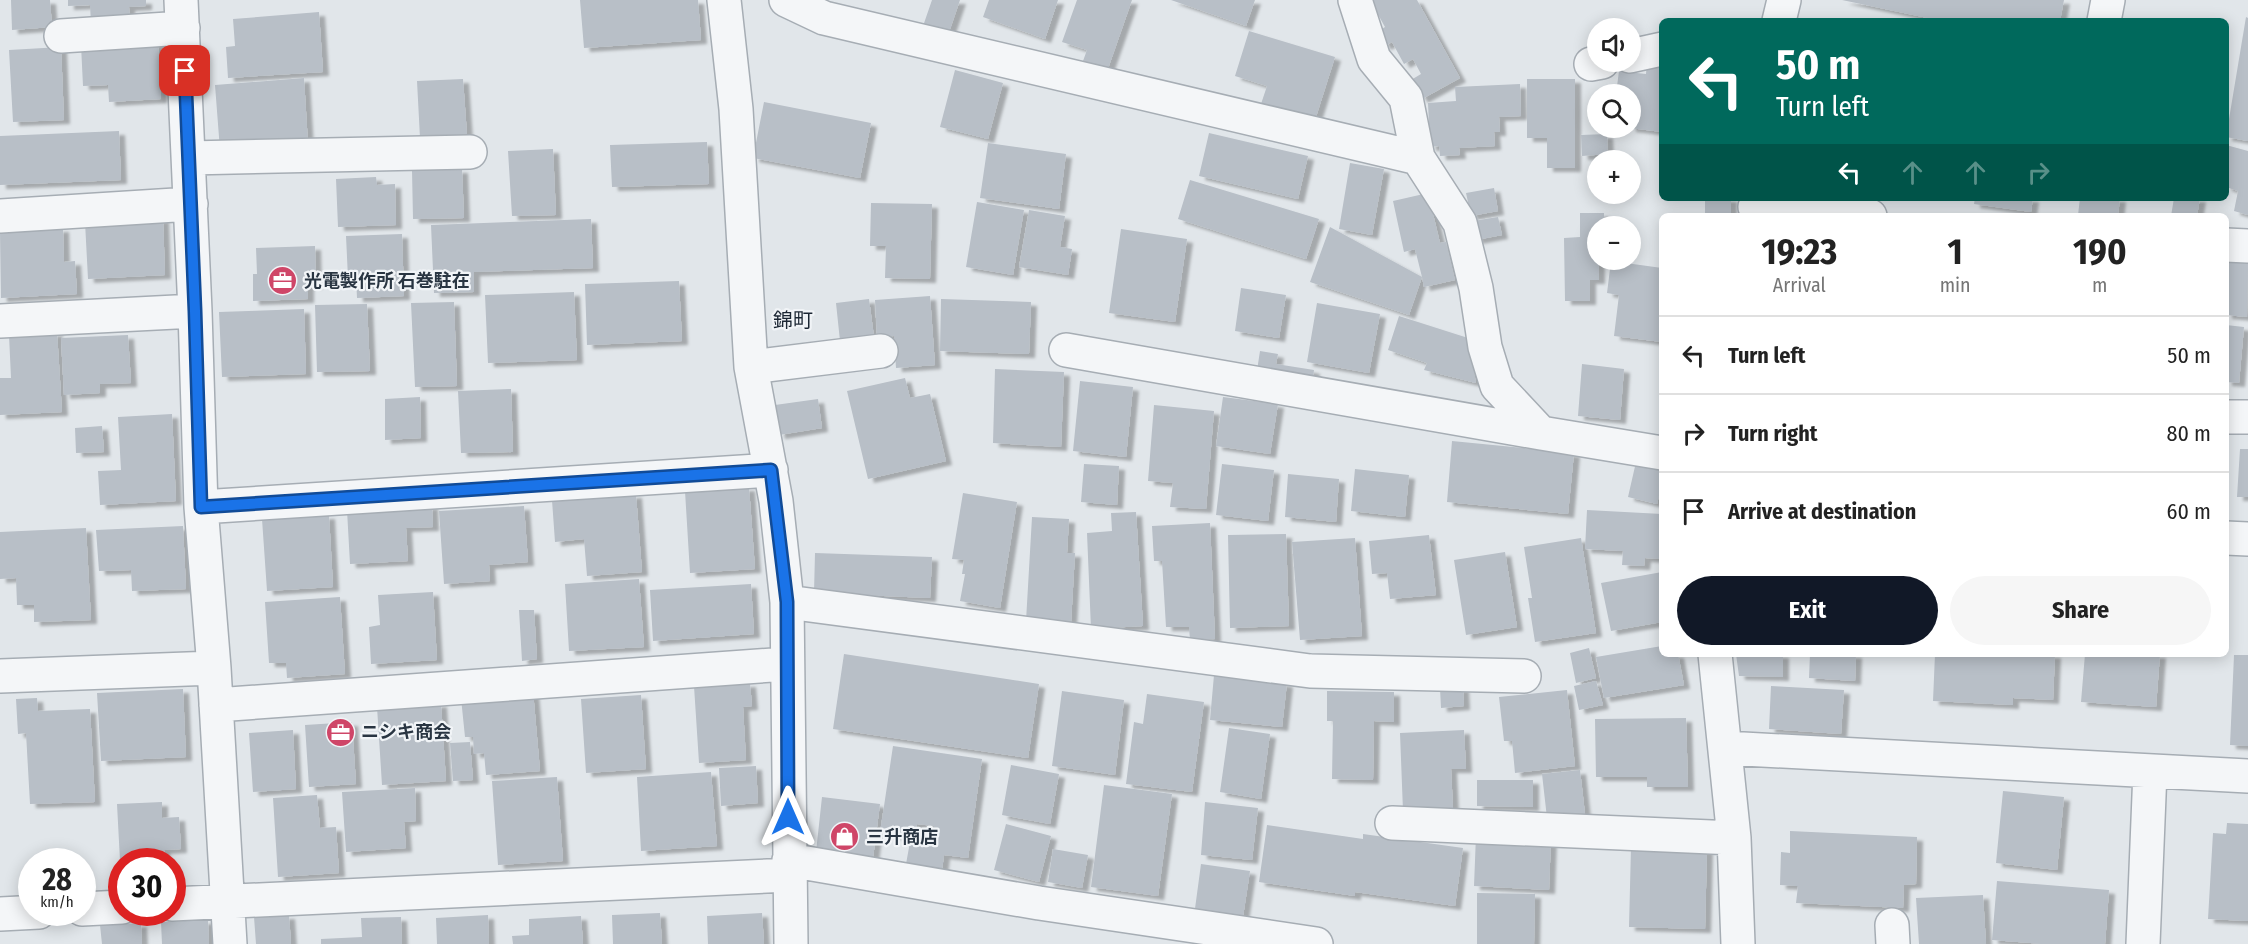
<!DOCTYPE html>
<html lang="en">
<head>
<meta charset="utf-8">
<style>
  :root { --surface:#fff; --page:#f6f6f6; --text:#222; --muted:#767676; --line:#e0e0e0; --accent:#111827 }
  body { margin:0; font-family:"Fira Sans Condensed","Noto Sans JP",sans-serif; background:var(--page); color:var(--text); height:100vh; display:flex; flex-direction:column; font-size:22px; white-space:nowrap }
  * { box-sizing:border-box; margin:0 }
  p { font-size:20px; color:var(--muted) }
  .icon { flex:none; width:33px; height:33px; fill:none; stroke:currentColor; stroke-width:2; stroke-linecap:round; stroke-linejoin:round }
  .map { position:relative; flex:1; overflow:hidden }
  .sheet { position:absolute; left:1659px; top:213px; width:570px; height:444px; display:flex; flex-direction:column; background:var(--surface); border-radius:9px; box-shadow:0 3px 15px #0003 }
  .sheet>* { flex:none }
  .banner { position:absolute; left:1659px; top:18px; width:570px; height:183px; border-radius:9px; box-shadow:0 3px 15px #0003; background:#00695c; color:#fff; overflow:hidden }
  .tools { position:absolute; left:1587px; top:18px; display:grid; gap:12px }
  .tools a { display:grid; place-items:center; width:54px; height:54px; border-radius:50%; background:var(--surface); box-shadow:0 3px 15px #0003; font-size:30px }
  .speed { position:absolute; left:18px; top:848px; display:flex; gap:12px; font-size:30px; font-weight:700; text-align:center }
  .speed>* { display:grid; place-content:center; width:78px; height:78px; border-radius:50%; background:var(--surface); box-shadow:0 3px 15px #0003; line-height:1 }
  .speed small { font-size:15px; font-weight:400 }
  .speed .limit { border:9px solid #d22; background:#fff; color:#111 }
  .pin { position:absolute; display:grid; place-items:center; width:51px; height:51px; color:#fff; margin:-26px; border-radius:12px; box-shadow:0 3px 9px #0006 }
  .me { position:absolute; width:66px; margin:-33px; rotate:0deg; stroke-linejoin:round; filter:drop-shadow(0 0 4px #0008) }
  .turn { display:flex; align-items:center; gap:21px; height:126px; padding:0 18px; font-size:27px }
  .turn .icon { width:78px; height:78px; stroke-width:2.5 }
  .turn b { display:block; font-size:42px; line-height:51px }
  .lanes { display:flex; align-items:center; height:57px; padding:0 18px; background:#0003; justify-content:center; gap:30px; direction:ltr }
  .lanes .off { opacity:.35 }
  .eta { display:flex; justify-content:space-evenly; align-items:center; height:102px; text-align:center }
  .eta b { font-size:36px; font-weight:700; line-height:42px }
  .action { display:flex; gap:12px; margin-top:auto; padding:12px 18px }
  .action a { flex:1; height:69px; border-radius:36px; background:var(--accent); color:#fff; font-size:24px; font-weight:700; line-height:69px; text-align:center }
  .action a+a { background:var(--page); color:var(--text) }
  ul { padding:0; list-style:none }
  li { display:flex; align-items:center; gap:18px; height:78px; padding:0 18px; border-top:2px solid var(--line) }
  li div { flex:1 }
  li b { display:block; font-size:22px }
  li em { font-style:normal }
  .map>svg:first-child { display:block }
  .building { fill:#b8bfc7; filter:url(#shadow) }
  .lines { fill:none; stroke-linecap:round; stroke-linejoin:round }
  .minor-casing { stroke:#a6adb4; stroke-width:36 }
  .minor { stroke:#f4f6f8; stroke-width:33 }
  .route-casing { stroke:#114b97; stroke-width:15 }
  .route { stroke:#1a73e8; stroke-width:10 }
  .labels { text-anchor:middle; stroke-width:4.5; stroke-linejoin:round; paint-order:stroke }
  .poi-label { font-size:18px; font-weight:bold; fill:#293542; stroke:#f1f4f7; text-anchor:start }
  .neighbourhood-label { font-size:20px; fill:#1b2633; stroke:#f1f4f7 }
</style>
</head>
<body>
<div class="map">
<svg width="2248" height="944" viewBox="0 0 2248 944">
  <defs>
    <filter id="shadow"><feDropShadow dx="6" dy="4" stdDeviation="1.5" flood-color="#0004"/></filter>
  </defs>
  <rect width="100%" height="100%" fill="#e1e6ea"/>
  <!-- building -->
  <path class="building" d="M11,0H50L52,27L12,30Z
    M68,0H146V6L129,7L130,22L91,23L90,5L68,6Z
    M580,0H698L701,40L584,48Z
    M932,0H960L947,38L922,29Z
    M989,0H1058L1045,39L983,17Z
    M1077,0H1132L1104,80L1079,72L1087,50L1062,42Z
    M1171,0H1255L1246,26Z
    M1370,0H1417L1460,78L1422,99L1411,80L1421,74L1413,59L1404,64L1392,42L1385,46L1377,32L1385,27Z
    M1842,0H2064L2060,21H1942Z
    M319,12L323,72L228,78L226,47L235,46L233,19Z
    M2246,17L2248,18V141L2226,137Z
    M1249,31L1335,57L1315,120L1261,104L1267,86L1235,76Z
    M158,41L161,99L109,102L108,85L83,86L81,45Z
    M61,47L64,120L13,122L9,50Z
    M1647,62L1662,64V132L1630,128V94H1616L1619,71L1646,74Z
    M955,70L1003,83L988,139L940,127Z
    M304,78L308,144L220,150L215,85Z
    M463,79L467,135L420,138L417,81Z
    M1527,79H1575V168H1547V138H1527Z
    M1520,84L1521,116L1499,117L1500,132H1494L1495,146L1459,148L1460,155L1440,156L1439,146L1430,147L1428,103L1456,101L1455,87Z
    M764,102L871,123L860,178L753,158Z
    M119,131L121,180L0,185V136Z
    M1209,133L1308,156L1298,199L1199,176Z
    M1607,134L1608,154L1582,156L1581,135Z
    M707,142L709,184L612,187L610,145Z
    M988,143L1066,154L1059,209L980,198Z
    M2226,145L2248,151V215L2234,211L2238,191L2226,187Z
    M553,149L556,215L512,216L508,151Z
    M1350,163L1384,169L1372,235L1339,229Z
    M462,169L464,218L413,219L412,170Z
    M376,177L377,185L395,184L396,225L338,227L336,179Z
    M1190,180L1319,219L1306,259L1178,219Z
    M1494,188L1498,211L1471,216L1466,193Z
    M1428,193L1440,243L1446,242L1455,280L1424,287L1422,277L1409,315L1310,282L1330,227L1422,277L1415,249L1404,252L1393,201Z
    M1705,198H1731V216H1705Z
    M1975,198H2033L2031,212L1974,204Z
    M2080,198H2120L2118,216L2078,215Z
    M2174,198H2200L2197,216H2171Z
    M977,202L1024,210L1013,275L966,267Z
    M871,203L932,204L930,279L885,278L886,246H870Z
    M1029,210L1065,216L1060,247L1072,249L1068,275L1019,267Z
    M1580,213H1604V226H1598L1599,280H1590V301H1565L1564,238L1580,237Z
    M1498,217L1502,235L1476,240L1473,221Z
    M163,218L165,275L88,279L85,222Z
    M591,219L593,268L474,272V292L434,293L431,225Z
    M63,228L64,262L75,261L77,294L1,298L0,232Z
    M1121,229L1187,239L1175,322L1109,313Z
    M402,234L404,296L357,298L356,277L348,278L346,236Z
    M315,246L316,285H308V299L253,301V274H257L256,248Z
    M1611,261L1662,268V342L1614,336L1619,295L1607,293Z
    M2226,261L2248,263L2247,317L2226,315Z
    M679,281L682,341L587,345L585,284Z
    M1241,288L1286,295L1279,338L1235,331Z
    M574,292L577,360L488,363L485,295Z
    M930,296L935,365L896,368L894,336L877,337L875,300Z
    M869,299L874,337L840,341L836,303Z
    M941,299L1031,302L1029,354L940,351Z
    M454,302L457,386L415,387L411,303Z
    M1317,303L1380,314L1369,373L1307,362Z
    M367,304L370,371L317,372L315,305Z
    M304,309L306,374L222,377L219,312Z
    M1399,316L1468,338L1476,383L1424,370L1427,363L1388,350Z
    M2226,325L2244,327L2239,383L2226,382Z
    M57,332L62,412L0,415V378H11L9,335Z
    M128,335L131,383L100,384V393L64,395L61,338Z
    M1260,351L1278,354L1276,364L1314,370L1312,385L1256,377Z
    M1582,364L1624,369L1620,420L1578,416Z
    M995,369L1064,372L1061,447L993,443Z
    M905,378L910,398L930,394L946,461L868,479L847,391Z
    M1080,381L1133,387L1126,457L1073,451Z
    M511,389L513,452L461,453L458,391Z
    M420,397L421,438L385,440V399Z
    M1223,397L1278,404L1270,454L1216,446Z
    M818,399L822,428L779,435L775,405Z
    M1154,405L1214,411L1206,509L1170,507L1173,483L1148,481Z
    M172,414L176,501L100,505L98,471L121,470L118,417Z
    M102,426L104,452L76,453L75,428Z
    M1452,441L1574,453L1568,514L1447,502Z
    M2240,449H2248V497H2237Z
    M1636,462L1662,468V483L1657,504L1628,497Z
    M1084,464L1119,466L1117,505L1081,502Z
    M1222,464L1274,470L1268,521L1216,515Z
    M1355,469L1409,475L1405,517L1351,511Z
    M1288,474L1339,479L1336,522L1285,517Z
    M749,487L755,569L690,573L685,491Z
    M963,493L1017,502L1000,608L960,601L965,574H962L964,560L952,559Z
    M636,494L642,572L587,576L584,539L555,542L552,500Z
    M432,505L433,527L406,528L408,561L350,564L347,510Z
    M524,506L528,562L489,565L490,581L444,584L439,511Z
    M1587,510L1662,514V559L1645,558L1644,566L1622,565L1623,551L1585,549Z
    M1136,512L1143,626L1091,629L1087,533L1112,531L1111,513Z
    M329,515L333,587L267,591L262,519Z
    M1032,517L1069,519L1067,553H1075L1071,623L1026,621Z
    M1210,523L1215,639L1190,640L1189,627H1166L1162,561H1154L1152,526Z
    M183,526L186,589L132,591L131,570L99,571L96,530Z
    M86,528L91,620L34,622V605H17L16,578L0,579V532Z
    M1286,534L1289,626L1230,628L1228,535Z
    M1429,535L1436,595L1390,599L1387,573L1372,574L1369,541Z
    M1355,538L1362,636L1300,640L1292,542Z
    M1581,538L1596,633L1535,642L1528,598H1532L1524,547Z
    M1505,552L1517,627L1466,635L1454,560Z
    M815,553L932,557L930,598L814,593Z
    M1662,572V622L1611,631L1601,583Z
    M639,579L644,647L569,651L565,584Z
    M751,584L754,634L653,641L650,590Z
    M433,592L437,660L371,664L369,627L380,625L378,595Z
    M340,597L345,674L287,678L286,663H269L265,602Z
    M519,610H534L537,659L522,661Z
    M1662,646V654H1678L1684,685L1604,698L1596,657Z
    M1589,648L1596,678L1576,683L1570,653Z
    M844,654L1039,684L1028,758L833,729Z
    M1736,654H1783V677L1739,676Z
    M1810,654H1856L1855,681L1809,678Z
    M1935,654H2055L2053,700L2013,698V705L1933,701Z
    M2085,654H2160L2156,707L2081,702Z
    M2234,655H2248V746L2230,745Z
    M1214,675L1287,683L1282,727L1210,720Z
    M1596,681L1603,705L1579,710L1574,686Z
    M750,683L752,706L743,707L746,760L699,763L694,686Z
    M1771,686L1844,690L1841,734L1769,729Z
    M1463,687L1464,706L1441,708L1440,688Z
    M183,689L186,757L101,761L97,693Z
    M1567,690L1575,766L1515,773L1512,741H1504L1499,697Z
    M533,691L540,771L486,775L484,753L474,754L473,737H465L461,698Z
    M1062,691L1124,700L1115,775L1052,766Z
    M1327,691L1394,692V722L1374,721L1373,780L1332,779L1333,721H1327Z
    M1147,694L1204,702L1192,792L1126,784L1134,722L1143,724Z
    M641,695L646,769L586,773L581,699Z
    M37,698L38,711L90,709L95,802L30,804L26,733L18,734L16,699Z
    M441,703L446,781L382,785L377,707Z
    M1686,718L1688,787H1647V777H1596L1595,719Z
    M352,722L356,784L309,787L305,725Z
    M1229,728L1270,734L1261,799L1220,792Z
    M293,730L296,789L253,792L249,733Z
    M1464,730L1466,769H1451L1453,809L1403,811L1400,733Z
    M470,742L473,780L453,781L450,743Z
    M893,746L982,759L968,858L944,855L942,870L906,864L910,842L932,845L934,826L917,824L914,839L880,833Z
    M1011,765L1059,774L1050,824L1002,815Z
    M756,766L758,803L721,806L719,768Z
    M1580,770L1585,814L1547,818L1542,774Z
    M711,772L717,846L641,851L637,777Z
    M557,777L563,861L498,865L492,781Z
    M1477,780H1533V807L1477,806Z
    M1104,785L1172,794L1158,896L1091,887Z
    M415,788L416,821L404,822L406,848L346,852L342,792Z
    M2003,791L2064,797L2057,870L1996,863Z
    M317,795L320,828L336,827L339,873L278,877L273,798Z
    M822,797L880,804L873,858L816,852Z
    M162,802V818L179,817L181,849L164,850L165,861H120L117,804Z
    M1205,802L1258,808L1252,860L1201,855Z
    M2227,823L2248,824V921L2208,919L2213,833L2226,834Z
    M1006,824L1051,836L1039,882L994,870Z
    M1267,825L1363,839V834L1463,848L1455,906L1355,892V896L1259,882Z
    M1790,831L1917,837L1916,884L1904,885L1903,908L1796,903L1798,886L1780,885L1781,852L1790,853Z
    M1476,835L1551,837L1549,890L1474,886Z
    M1631,847L1707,849L1705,929L1629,927Z
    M1053,849L1088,855L1082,888L1048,882Z
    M1201,864L1250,871L1242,923L1194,916Z
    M1997,881L2109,890L2105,944H2042L1992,940Z
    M1477,893L1535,894L1534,944H1477Z
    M1983,895L1986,944H1919L1916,898Z
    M660,913L662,944H613L612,915Z
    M762,913L764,944H708L707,916Z
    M289,915L291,944H256L254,917Z
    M488,915L489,944H437L436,918Z
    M581,916L583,944H513L512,936L529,935V919Z
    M401,917L402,944H321V939L362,937L361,918Z
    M208,920L209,944H162L161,922Z
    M141,923L142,944H102L100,925Z"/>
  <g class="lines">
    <defs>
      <path id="minor" d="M181,0L195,311L201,507L214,668L230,944
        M724,0L736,109L751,367L776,501L787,602L791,944
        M786,0L824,18L1418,158
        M1355,0L1374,59L1406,98L1418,158L1460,223L1476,288L1485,347L1497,386L1541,433L1662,453
        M1779,21L1784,0
        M2104,21L2108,0
        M61,36L183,28
        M1630,56L1662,49
        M1591,64L1602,62
        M189,158L470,152
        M1755,207L1870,216
        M0,216L191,204
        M2226,245L2248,246
        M0,321L195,311
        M1066,350L1541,433
        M751,367L881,351
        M2226,417H2248
        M201,507L771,470
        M2226,538L2248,539
        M787,602L1310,671L1524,676
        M1715,654L1734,838L1738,944
        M0,676L214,668
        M216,705L787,664
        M1725,748L2248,776
        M1392,823L1734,838
        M789,860L1039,903L1316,944
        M172,904L789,875
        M82,909L122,907
        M0,914L39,912
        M1892,925L1893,944
        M2143,944L2150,771"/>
    </defs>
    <!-- minor casing -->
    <use href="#minor" class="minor-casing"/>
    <!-- minor -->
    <use href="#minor" class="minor"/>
  </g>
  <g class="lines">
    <defs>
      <path id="route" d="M185,71L195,311L201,507L771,470L787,602L788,817"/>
    </defs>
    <!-- route casing -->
    <use href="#route" class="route-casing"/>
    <!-- route -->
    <use href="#route" class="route"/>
  </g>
  <!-- icons -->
  <defs>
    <symbol id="office-disc" viewBox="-11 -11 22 22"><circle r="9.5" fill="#cf4668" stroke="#f1f4f7"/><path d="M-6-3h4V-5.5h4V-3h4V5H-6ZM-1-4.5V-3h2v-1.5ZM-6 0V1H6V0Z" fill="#fff"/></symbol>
    <symbol id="shop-disc" viewBox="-11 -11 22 22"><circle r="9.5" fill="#cf4668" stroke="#f1f4f7"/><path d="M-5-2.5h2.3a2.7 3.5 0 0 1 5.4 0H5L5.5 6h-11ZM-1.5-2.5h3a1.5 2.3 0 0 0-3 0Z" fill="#fff"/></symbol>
  </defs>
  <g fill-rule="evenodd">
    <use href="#office-disc" x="266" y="264" width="33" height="33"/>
    <use href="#office-disc" x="324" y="716" width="33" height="33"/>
    <use href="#shop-disc" x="828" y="820" width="33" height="33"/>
  </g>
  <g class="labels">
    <!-- poi labels -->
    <g class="poi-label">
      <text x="304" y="287">光電製作所 石巻駐在</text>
      <text x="361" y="738">ニシキ商会</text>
      <text x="866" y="843">三升商店</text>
    </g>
    <!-- neighbourhood labels -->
    <g class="neighbourhood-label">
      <text x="793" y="327">錦町</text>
    </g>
  </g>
</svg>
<div class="tools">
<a><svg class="icon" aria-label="sound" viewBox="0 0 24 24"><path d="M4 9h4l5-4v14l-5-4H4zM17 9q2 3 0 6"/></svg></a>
<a><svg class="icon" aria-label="search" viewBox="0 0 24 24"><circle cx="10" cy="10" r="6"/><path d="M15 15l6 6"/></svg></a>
<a>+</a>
<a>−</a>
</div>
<div class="speed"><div>28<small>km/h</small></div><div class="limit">30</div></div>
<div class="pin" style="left:185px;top:71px;background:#d93025"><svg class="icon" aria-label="arrive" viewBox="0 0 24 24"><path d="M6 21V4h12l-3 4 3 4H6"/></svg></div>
<svg class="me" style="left:788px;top:817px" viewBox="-20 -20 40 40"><path d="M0-17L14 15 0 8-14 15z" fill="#1a73e8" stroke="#fff" stroke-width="4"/></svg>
<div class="banner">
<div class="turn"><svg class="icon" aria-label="left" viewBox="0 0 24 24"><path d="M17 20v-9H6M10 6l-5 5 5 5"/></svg><div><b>50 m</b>Turn left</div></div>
<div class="lanes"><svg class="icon" aria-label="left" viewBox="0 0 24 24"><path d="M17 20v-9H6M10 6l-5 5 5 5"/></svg><svg class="icon off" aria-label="ahead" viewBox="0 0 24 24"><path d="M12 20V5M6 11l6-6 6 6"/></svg><svg class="icon off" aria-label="ahead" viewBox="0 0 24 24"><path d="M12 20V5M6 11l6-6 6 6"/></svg><svg class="icon off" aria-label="right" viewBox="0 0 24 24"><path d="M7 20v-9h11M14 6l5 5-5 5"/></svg></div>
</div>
<section class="sheet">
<div class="eta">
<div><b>19:23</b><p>Arrival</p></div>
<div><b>1</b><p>min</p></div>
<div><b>190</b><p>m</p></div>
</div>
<ul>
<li><svg class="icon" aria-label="left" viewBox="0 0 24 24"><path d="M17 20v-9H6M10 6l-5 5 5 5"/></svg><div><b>Turn left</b></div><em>50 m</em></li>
<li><svg class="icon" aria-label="right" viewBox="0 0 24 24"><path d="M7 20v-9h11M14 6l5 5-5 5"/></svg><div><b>Turn right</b></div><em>80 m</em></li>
<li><svg class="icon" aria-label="arrive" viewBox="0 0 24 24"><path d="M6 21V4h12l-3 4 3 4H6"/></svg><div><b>Arrive at destination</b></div><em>60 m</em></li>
</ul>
<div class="action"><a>Exit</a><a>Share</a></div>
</section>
</div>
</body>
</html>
